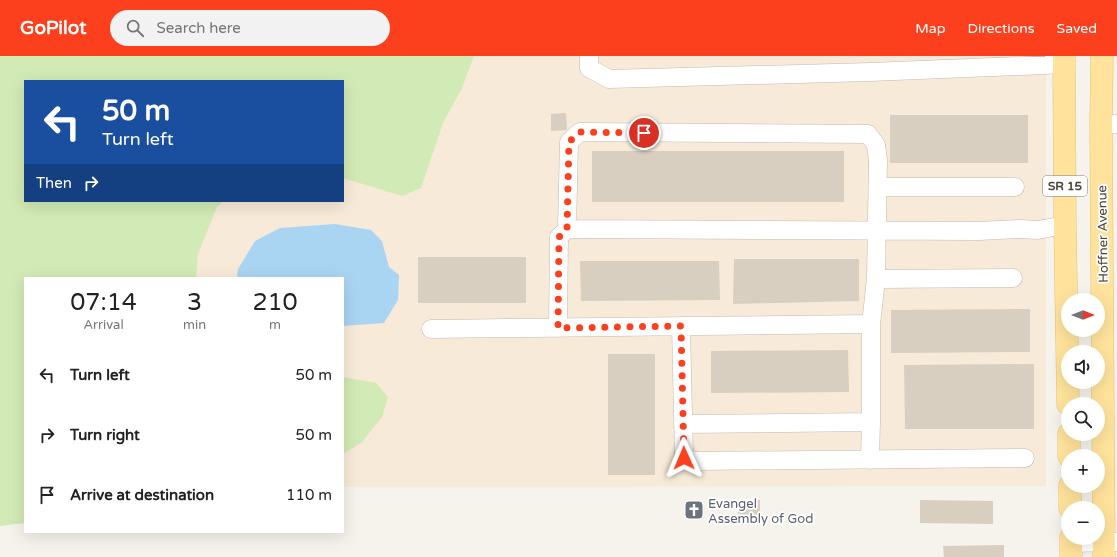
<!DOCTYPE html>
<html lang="en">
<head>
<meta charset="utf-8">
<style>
  :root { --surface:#fff; --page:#f2f2f2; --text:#222; --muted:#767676; --accent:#fc3f1d }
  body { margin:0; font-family:"Varela Round",sans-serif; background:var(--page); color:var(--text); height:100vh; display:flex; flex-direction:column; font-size:15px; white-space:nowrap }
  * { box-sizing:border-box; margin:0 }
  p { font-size:13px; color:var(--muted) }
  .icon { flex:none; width:22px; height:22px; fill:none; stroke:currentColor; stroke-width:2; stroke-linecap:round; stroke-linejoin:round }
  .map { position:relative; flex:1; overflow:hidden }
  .details { position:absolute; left:24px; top:221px; width:320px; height:256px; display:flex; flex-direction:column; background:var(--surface); border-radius:0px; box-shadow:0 4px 16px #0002 }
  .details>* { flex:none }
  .guide { position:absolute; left:24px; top:24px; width:320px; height:122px; border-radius:0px; box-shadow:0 4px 16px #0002; background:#1a4fa0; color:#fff; overflow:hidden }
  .needle { width:26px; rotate:90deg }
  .buttons { position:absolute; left:1061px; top:237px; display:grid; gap:8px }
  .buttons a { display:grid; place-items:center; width:44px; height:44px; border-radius:50%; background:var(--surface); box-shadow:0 4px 16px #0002; font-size:20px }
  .pin { position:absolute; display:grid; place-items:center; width:34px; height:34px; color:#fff; margin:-17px; border:2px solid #fff; border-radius:50%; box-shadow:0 1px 4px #0007 }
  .me { position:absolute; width:44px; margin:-22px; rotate:359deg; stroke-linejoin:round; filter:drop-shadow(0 0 3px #0008) }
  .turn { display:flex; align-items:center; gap:14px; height:84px; padding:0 12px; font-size:18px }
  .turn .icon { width:52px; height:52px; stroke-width:2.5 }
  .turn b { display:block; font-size:28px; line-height:34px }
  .then { display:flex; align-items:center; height:38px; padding:0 12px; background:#0003; gap:8px; font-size:15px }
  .eta { display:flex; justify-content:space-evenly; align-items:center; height:68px; text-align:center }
  .eta b { font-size:24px; font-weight:600; line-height:28px }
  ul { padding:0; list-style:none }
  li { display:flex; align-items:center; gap:12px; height:60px; padding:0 12px }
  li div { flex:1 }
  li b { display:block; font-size:15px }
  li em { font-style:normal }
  header { display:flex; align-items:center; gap:24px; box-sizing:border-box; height:56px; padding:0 20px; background:var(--accent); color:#fff }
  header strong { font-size:19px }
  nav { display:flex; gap:22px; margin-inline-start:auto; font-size:14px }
  .search { width:280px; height:36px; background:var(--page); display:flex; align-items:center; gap:10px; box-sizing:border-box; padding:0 14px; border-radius:22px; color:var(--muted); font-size:15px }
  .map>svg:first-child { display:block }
  .commercial { fill:#f7ead8 }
  .green { fill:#d2eab5 }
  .water { fill:#a9d4f2 }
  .building { fill:#d8cfc1 }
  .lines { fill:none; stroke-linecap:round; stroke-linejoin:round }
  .minor-casing { stroke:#c2bbae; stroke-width:19 }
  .major-casing { stroke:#e6c16a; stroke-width:23 }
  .minor { stroke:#fff; stroke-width:18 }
  .major { stroke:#ffe39c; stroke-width:22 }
  .route { stroke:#fc3f1d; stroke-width:7; stroke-dasharray:0 12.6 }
  .labels { text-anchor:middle; stroke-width:3.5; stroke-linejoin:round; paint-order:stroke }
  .shield { fill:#fff; stroke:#817c74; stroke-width:1 }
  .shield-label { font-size:12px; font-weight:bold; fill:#4b4439 }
  .street-label { font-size:13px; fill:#4b4439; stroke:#fff }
  .worship-label { font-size:13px; fill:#5b616d; stroke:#fff; text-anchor:start }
</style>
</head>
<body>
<header>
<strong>GoPilot</strong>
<div class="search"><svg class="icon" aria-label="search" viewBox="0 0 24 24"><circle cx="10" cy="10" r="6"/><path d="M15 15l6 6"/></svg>Search here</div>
<nav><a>Map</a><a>Directions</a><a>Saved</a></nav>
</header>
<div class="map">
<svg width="1117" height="501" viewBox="0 0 1117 501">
  <rect width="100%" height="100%" fill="#f6f3ec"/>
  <!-- commercial -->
  <path class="commercial" d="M76,0H1046V430L343,431V222H77V145H343V25Z"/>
  <!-- green -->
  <path class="green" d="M0,0H474L462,32L443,67L421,132L402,140L343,122V25H25V145H223L217,151L198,198L196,222H25V467L0,470Z
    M343,321L376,327L388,341L382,361L361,387L343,398Z"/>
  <!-- water -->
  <path class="water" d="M335,168L371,174L382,185L389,211L399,219L398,244L384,267L343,270V222H237L238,213L255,185L280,172Z"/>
  <!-- building -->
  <path class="building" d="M566,57L567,74L551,75V58Z
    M890,59H1028V107H890Z
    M592,95H844V146H592Z
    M418,201H526V247H418Z
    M734,203H859V245L733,248Z
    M580,205H719L720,244L581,245Z
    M1030,253V296L891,297V254Z
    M848,294L849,336L711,337V295Z
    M608,298H655V419H608Z
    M1034,308V373H905L904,309Z
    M738,444H760V460H738Z
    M920,444L993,445V468L920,467Z
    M1004,489V501H944L943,490Z"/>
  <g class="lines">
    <defs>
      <path id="minor" d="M589,0V12L609,23L870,16L1046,9L1065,7
        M1101,69L1117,68
        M878,131H1015
        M567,173L569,86L580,76L868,78L876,89L878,104L876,223
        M681,270L684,402L695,405L1025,402
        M558,272L559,181L567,173L979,175L1020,173L1038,174L1065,169
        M431,273L871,268L876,223L1013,222
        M683,368L871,366V268
        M870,404L871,366
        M1071,487L1117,486"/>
      <path id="major" d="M1064,0L1065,169L1068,348
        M1102,0L1101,69L1104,501
        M1069,378V400
        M1070,430V452
        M1071,482V501"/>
    </defs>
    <!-- minor casing -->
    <use href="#minor" class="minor-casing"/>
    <!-- major casing -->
    <use href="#major" class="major-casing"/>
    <!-- minor -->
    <use href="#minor" class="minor"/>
    <!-- major -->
    <use href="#major" class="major"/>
  </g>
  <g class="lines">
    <!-- route -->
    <path class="route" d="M644,77L580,76L569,86L567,173L559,181L558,272L681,270L684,402"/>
  </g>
  <!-- icons -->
  <defs>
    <symbol id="church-square" viewBox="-11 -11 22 22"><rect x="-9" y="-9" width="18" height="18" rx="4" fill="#6b7280" stroke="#fff"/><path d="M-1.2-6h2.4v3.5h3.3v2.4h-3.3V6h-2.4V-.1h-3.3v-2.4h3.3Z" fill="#fff"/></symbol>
  </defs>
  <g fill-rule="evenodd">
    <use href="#church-square" x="683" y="443" width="22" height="22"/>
  </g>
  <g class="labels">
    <!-- shield labels -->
    <rect class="shield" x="1043" y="120" width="44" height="20" rx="3"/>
    <g class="shield-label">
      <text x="1065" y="134">SR 15</text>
    </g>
    <!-- street labels -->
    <g class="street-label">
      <text transform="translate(1102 178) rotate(-91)" y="5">Hoffner Avenue</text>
    </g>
    <!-- worship labels -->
    <g class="worship-label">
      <text x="708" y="452">Evangel<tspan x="708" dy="15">Assembly of God</tspan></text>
    </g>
  </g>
</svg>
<div class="buttons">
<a><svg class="needle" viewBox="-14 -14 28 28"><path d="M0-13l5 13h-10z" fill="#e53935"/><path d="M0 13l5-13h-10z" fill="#767676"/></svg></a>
<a><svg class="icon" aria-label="sound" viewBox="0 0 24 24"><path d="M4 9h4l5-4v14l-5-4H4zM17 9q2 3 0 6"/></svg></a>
<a><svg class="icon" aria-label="search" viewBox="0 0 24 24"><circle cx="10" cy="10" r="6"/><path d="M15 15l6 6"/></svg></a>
<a>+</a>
<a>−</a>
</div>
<div class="pin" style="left:644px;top:77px;background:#d93025"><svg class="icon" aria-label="arrive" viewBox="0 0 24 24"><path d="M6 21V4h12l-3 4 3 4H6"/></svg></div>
<svg class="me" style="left:684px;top:402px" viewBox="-20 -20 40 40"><path d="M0-17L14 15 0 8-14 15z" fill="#fc3f1d" stroke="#fff" stroke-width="4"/></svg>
<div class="guide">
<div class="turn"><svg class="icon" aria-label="left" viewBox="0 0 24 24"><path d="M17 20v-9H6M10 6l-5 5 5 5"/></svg><div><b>50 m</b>Turn left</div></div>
<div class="then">Then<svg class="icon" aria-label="right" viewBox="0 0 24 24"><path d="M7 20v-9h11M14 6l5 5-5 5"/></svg></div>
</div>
<section class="details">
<div class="eta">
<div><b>07:14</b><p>Arrival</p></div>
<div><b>3</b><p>min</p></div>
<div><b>210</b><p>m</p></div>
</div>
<ul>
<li><svg class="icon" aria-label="left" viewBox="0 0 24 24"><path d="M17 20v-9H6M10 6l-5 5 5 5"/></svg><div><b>Turn left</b></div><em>50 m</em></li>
<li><svg class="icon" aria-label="right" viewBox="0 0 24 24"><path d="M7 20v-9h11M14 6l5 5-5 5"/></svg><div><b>Turn right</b></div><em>50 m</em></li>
<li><svg class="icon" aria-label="arrive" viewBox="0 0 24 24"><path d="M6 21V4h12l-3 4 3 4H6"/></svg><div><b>Arrive at destination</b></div><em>110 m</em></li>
</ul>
</section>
</div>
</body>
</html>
